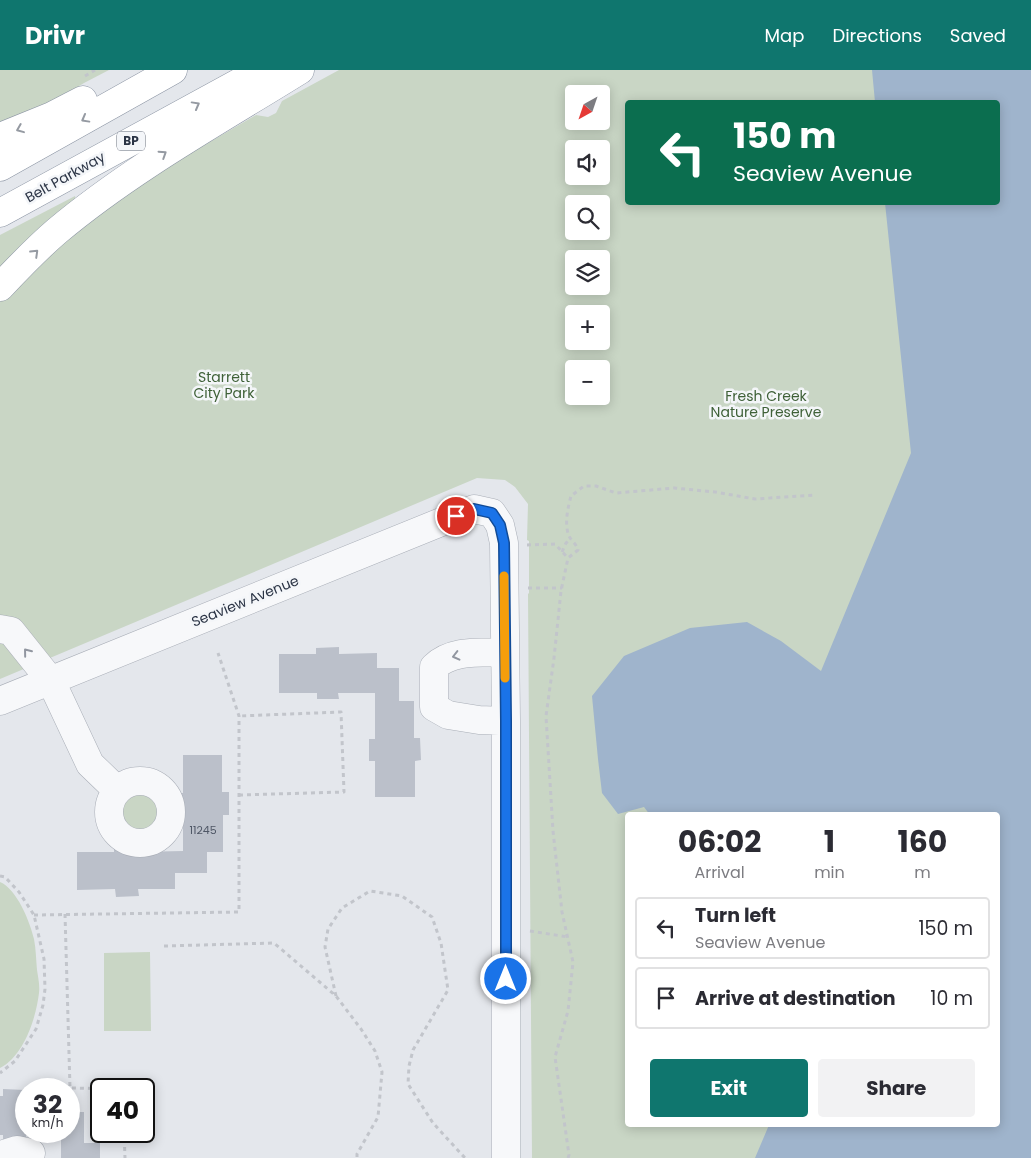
<!DOCTYPE html>
<html lang="en">
<head>
<meta charset="utf-8">
<style>
  :root { --surface:#fff; --page:#f2f2f3; --text:#2b2b33; --muted:#7c7c81; --line:#e1e1e2; --accent:#0f766e }
  body { margin:0; font-family:Poppins,sans-serif; background:var(--page); color:var(--text); height:100vh; display:flex; flex-direction:column; font-size:19px; white-space:nowrap }
  * { box-sizing:border-box; margin:0 }
  p { font-size:16px; color:var(--muted) }
  .icon { flex:none; width:28px; height:28px; fill:none; stroke:currentColor; stroke-width:2; stroke-linecap:round; stroke-linejoin:round }
  .map { position:relative; flex:1; overflow:hidden }
  .side { position:absolute; left:625px; top:742px; width:375px; height:315px; display:flex; flex-direction:column; background:var(--surface); border-radius:5px; box-shadow:0 2px 12px #0003 }
  .side>* { flex:none }
  .guide { position:absolute; left:625px; top:30px; width:375px; height:105px; border-radius:5px; box-shadow:0 2px 12px #0003; background:#0b6e4f; color:#fff; overflow:hidden }
  .needle { width:32px; rotate:220deg }
  .tools { position:absolute; left:565px; top:15px; display:grid; gap:10px }
  .tools a { display:grid; place-items:center; width:45px; height:45px; border-radius:5px; background:var(--surface); box-shadow:0 2px 12px #0003; font-size:25px }
  .speed { position:absolute; left:15px; top:1008px; display:flex; gap:10px; font-size:25px; font-weight:700; text-align:center }
  .speed>* { display:grid; place-content:center; width:65px; height:65px; border-radius:50%; background:var(--surface); box-shadow:0 2px 12px #0003; line-height:1 }
  .speed small { font-size:12px; font-weight:400 }
  .speed .limit { border:2px solid #111; border-radius:8px; background:#fff; color:#111 }
  .pin { position:absolute; display:grid; place-items:center; width:42px; height:42px; color:#fff; margin:-21px; border:2px solid #fff; border-radius:50%; box-shadow:0 1px 5px #0007 }
  .me { position:absolute; width:55px; margin:-28px; rotate:0deg; stroke-linejoin:round; filter:drop-shadow(0 0 4px #0008) }
  .turn { display:flex; align-items:center; gap:18px; height:105px; padding:0 25px; font-size:22px }
  .turn .icon { width:65px; height:65px; stroke-width:2.5 }
  .turn b { display:block; font-size:35px; line-height:42px }
  .eta { display:flex; justify-content:space-evenly; align-items:center; height:85px; text-align:center }
  .eta b { font-size:30px; font-weight:700; line-height:35px }
  .button { display:flex; gap:10px; margin-top:auto; padding:10px 25px }
  .button a { flex:1; height:58px; border-radius:5px; background:var(--accent); color:#fff; font-size:20px; font-weight:700; line-height:58px; text-align:center }
  .button a+a { background:var(--page); color:var(--text) }
  ul { padding:0; list-style:none }
  li { display:flex; align-items:center; gap:15px; height:62px; margin:0 10px 8px; padding:0 15px; border:2px solid var(--line); border-radius:5px }
  li div { flex:1 }
  li b { display:block; font-size:19px }
  li em { font-style:normal }
  header { display:flex; align-items:center; gap:30px; box-sizing:border-box; height:70px; padding:0 25px; background:var(--accent); color:#fff }
  header strong { font-size:24px }
  nav { display:flex; gap:28px; margin-inline-start:auto; font-size:18px }
  .map>svg:first-child { display:block }
  .green { fill:#c9d6c5; fill-rule:evenodd }
  .water { fill:#9fb4cc }
  .building { fill:#bbc0ca }
  .lines { fill:none; stroke-linecap:round; stroke-linejoin:round }
  .minor-casing { stroke:#a9aeb7; stroke-width:29 }
  .highway-casing { stroke:#8b94a3; stroke-width:29 }
  .path { stroke:#c2c5cb; stroke-width:3; stroke-dasharray:4 4; stroke-linecap:butt }
  .minor { stroke:#f7f8fa; stroke-width:28 }
  .highway { stroke:#fff; stroke-width:28 }
  .oneway { stroke:#959aa2 }
  .oneway2 { stroke:#9196a0 }
  .route-casing { stroke:#114b97; stroke-width:12 }
  .route { stroke:#1a73e8; stroke-width:9 }
  .slow { stroke:#f59e0b; stroke-width:9 }
  .labels { text-anchor:middle; stroke-width:5; stroke-linejoin:round; paint-order:stroke }
  .number-label { font-size:11px; fill:#4f5766 }
  .shield { fill:#f4f6f9; stroke:#676e7b; stroke-width:1 }
  .shield-label { font-size:12px; font-weight:bold; fill:#2b3445 }
  .street-label { font-size:14px; fill:#2b3445; stroke:#f4f6f9 }
  .park-label { font-size:14px; fill:#3f6138; stroke:#f4f6f9 }
</style>
</head>
<body>
<header>
<strong>Drivr</strong>
<nav><a>Map</a><a>Directions</a><a>Saved</a></nav>
</header>
<div class="map">
<svg width="1031" height="1088" viewBox="0 0 1031 1088">
  <rect width="100%" height="100%" fill="#e4e7ec"/>
  <!-- green -->
  <path class="green" d="M0,0H109L84,13L15,56L0,61Z
    M339,0H898L901,32H628V132L911,133L934,359L819,615L668,745H628V1055H782L768,1088H532L528,524L529,523V471L527,470L528,434L515,417L505,410L477,408L0,609V232L18,214L76,162L124,122L256,45L268,47L276,43L282,31ZM574,24H601V51H574ZM574,79H601V106H574ZM574,134H601V161H574ZM574,189H601V216H574ZM574,244H601V271H574ZM574,299H601V326H574Z
    M75,126L76,139L0,205V165Z
    M121 741a20 20 0 1 1 40 0a20 20 0 1 1-40 0Z
    M0,812C17,819 30,852 34,869C36,879 36,890 37,900C38,907 40,915 39,923C36,948 24,986 0,998Z
    M150,882L151,961H104V883Z"/>
  <!-- water -->
  <path class="water" d="M872,0H1031V1088H755L769,1055H998V745H650L644,737L618,744L602,723L598,689L592,626L624,586L690,558L747,552L781,571L821,601L911,383L885,133L998,132V32H875Z"/>
  <!-- building -->
  <path class="building" d="M339,577V584L377,583V598H399V631H414V668H420L421,690L415,691V727H375V691H369V669H375V623H338L339,629H317V623H279V584H316V578Z
    M183,685H222V722H229V745H223V782H207V803H175V819H138L139,826L116,827L115,819L77,820V782H114V775H137V782L183,781V745H177V723H183Z
    M3,1019L25,1020L26,1061H69V1042H84V1073H100V1088H61V1064L26,1065L27,1072H3V1065H0V1026H3Z"/>
  <g class="lines">
    <defs>
      <path id="minor" d="M0,559L11,561L51,611L90,694L117,720
        M505,582C482,583 452,579 434,597V637L448,645L479,650L506,651
        M0,631L456,446L474,439L492,443L500,455L504,473L506,651V1088
        M109 742a31 31 0 1 1 62 0a31 31 0 1 1-62 0Z
        M2,1088L4,1084L17,1080L31,1083"/>
      <path id="highway" d="M0,67L52,46L83,30
        M0,97L173,0
        M0,143L262,0
        M0,217C18,198 37,178 57,161C131,99 218,51 300,0"/>
    </defs>
    <!-- minor casing -->
    <use href="#minor" class="minor-casing"/>
    <!-- highway casing -->
    <use href="#highway" class="highway-casing"/>
    <!-- path -->
    <path class="path" d="M85,6L95,0
      M527,475L555,474L568,488
      M562,482L566,473L571,469
      M528,518H562
      M239,725L344,722L341,642L239,646
      M0,806L5,807L19,822L34,845L44,889L45,919L43,935L36,959L15,991L0,1003
      M65,844L70,1018L123,1019
      M34,845L239,842V646L218,583
      M530,861L568,867
      M164,876L274,873L336,926L361,959L375,981L382,1002L378,1047L357,1084V1088
      M336,926L325,877L328,859L342,838L370,821L402,826L432,847L441,873L448,920L413,980L409,996L408,1014L433,1053L465,1088
      M124,1061L125,1088
      M568,1088L569,1085L555,987L568,941L573,892L562,842L553,761L546,646L554,588L561,521L568,488L578,480C576,473 572,472 569,466C564,454 568,437 571,426L584,416H596L616,423L674,418L715,422L755,429L816,425"/>
    <!-- minor -->
    <use href="#minor" class="minor"/>
    <!-- highway -->
    <use href="#highway" class="highway"/>
  </g>
  <!-- one-way arrows -->
  <defs><path id="oneway-chevron" d="M-2-3.5L2.5 0L-2 3.5" fill="none" stroke-width="1.6" stroke-linecap="round" stroke-linejoin="round" transform="scale(1.25)"/></defs>
  <g class="oneway">
    <use href="#oneway-chevron" transform="translate(196 35) rotate(-29)"/>
    <use href="#oneway-chevron" transform="translate(85 49) rotate(151)"/>
    <use href="#oneway-chevron" transform="translate(20 59) rotate(158)"/>
    <use href="#oneway-chevron" transform="translate(163 84) rotate(-33)"/>
    <use href="#oneway-chevron" transform="translate(35 183) rotate(-44)"/>
  </g>
  <g class="oneway2">
    <use href="#oneway-chevron" transform="translate(27 582) rotate(-129)"/>
    <use href="#oneway-chevron" transform="translate(456 586) rotate(166)"/>
  </g>
  <g class="lines">
    <defs>
      <path id="route" d="M456,446L474,439L492,443L500,455L504,473L506,651V909"/>
    </defs>
    <!-- route casing -->
    <use href="#route" class="route-casing"/>
    <!-- route -->
    <use href="#route" class="route"/>
    <!-- slow -->
    <path class="slow" d="M504,506L505,608"/>
  </g>
  <g class="labels">
    <!-- number labels -->
    <g class="number-label">
      <text x="203" y="764">11245</text>
    </g>
    <!-- shield labels -->
    <rect class="shield" x="117" y="61.5" width="28" height="19" rx="4"/>
    <g class="shield-label">
      <text x="131" y="75">BP</text>
    </g>
    <!-- street labels -->
    <g class="street-label">
      <text transform="translate(65 107) rotate(-29)" y="5">Belt Parkway</text>
      <text transform="translate(245 531) rotate(-22)" y="5">Seaview Avenue</text>
    </g>
    <!-- park labels -->
    <g class="park-label">
      <text x="224" y="312">Starrett<tspan x="224" dy="16">City Park</tspan></text>
      <text x="766" y="331">Fresh Creek<tspan x="766" dy="16">Nature Preserve</tspan></text>
    </g>
  </g>
</svg>
<div class="tools">
<a><svg class="needle" viewBox="-14 -14 28 28"><path d="M0-13l5 13h-10z" fill="#e53935"/><path d="M0 13l5-13h-10z" fill="#7c7c81"/></svg></a>
<a><svg class="icon" aria-label="sound" viewBox="0 0 24 24"><path d="M4 9h4l5-4v14l-5-4H4zM17 9q2 3 0 6"/></svg></a>
<a><svg class="icon" aria-label="search" viewBox="0 0 24 24"><circle cx="10" cy="10" r="6"/><path d="M15 15l6 6"/></svg></a>
<a><svg class="icon" aria-label="layers" viewBox="0 0 24 24"><path d="M12 4l9 5-9 5-9-5zM3 14l9 5 9-5"/></svg></a>
<a>+</a>
<a>−</a>
</div>
<div class="speed"><div>32<small>km/h</small></div><div class="limit">40</div></div>
<div class="pin" style="left:456px;top:446px;background:#d93025"><svg class="icon" aria-label="arrive" viewBox="0 0 24 24"><path d="M6 21V4h12l-3 4 3 4H6"/></svg></div>
<svg class="me" style="left:506px;top:909px" viewBox="-20 -20 40 40"><circle r="17" fill="#1a73e8" stroke="#fff" stroke-width="3"/><path d="M0-11L8 9 0 5-8 9z" fill="#fff"/></svg>
<div class="guide">
<div class="turn"><svg class="icon" aria-label="left" viewBox="0 0 24 24"><path d="M17 20v-9H6M10 6l-5 5 5 5"/></svg><div><b>150 m</b>Seaview Avenue</div></div>
</div>
<section class="side">
<div class="eta">
<div><b>06:02</b><p>Arrival</p></div>
<div><b>1</b><p>min</p></div>
<div><b>160</b><p>m</p></div>
</div>
<ul>
<li><svg class="icon" aria-label="left" viewBox="0 0 24 24"><path d="M17 20v-9H6M10 6l-5 5 5 5"/></svg><div><b>Turn left</b><p>Seaview Avenue</p></div><em>150 m</em></li>
<li><svg class="icon" aria-label="arrive" viewBox="0 0 24 24"><path d="M6 21V4h12l-3 4 3 4H6"/></svg><div><b>Arrive at destination</b></div><em>10 m</em></li>
</ul>
<div class="button"><a>Exit</a><a>Share</a></div>
</section>
</div>
</body>
</html>
